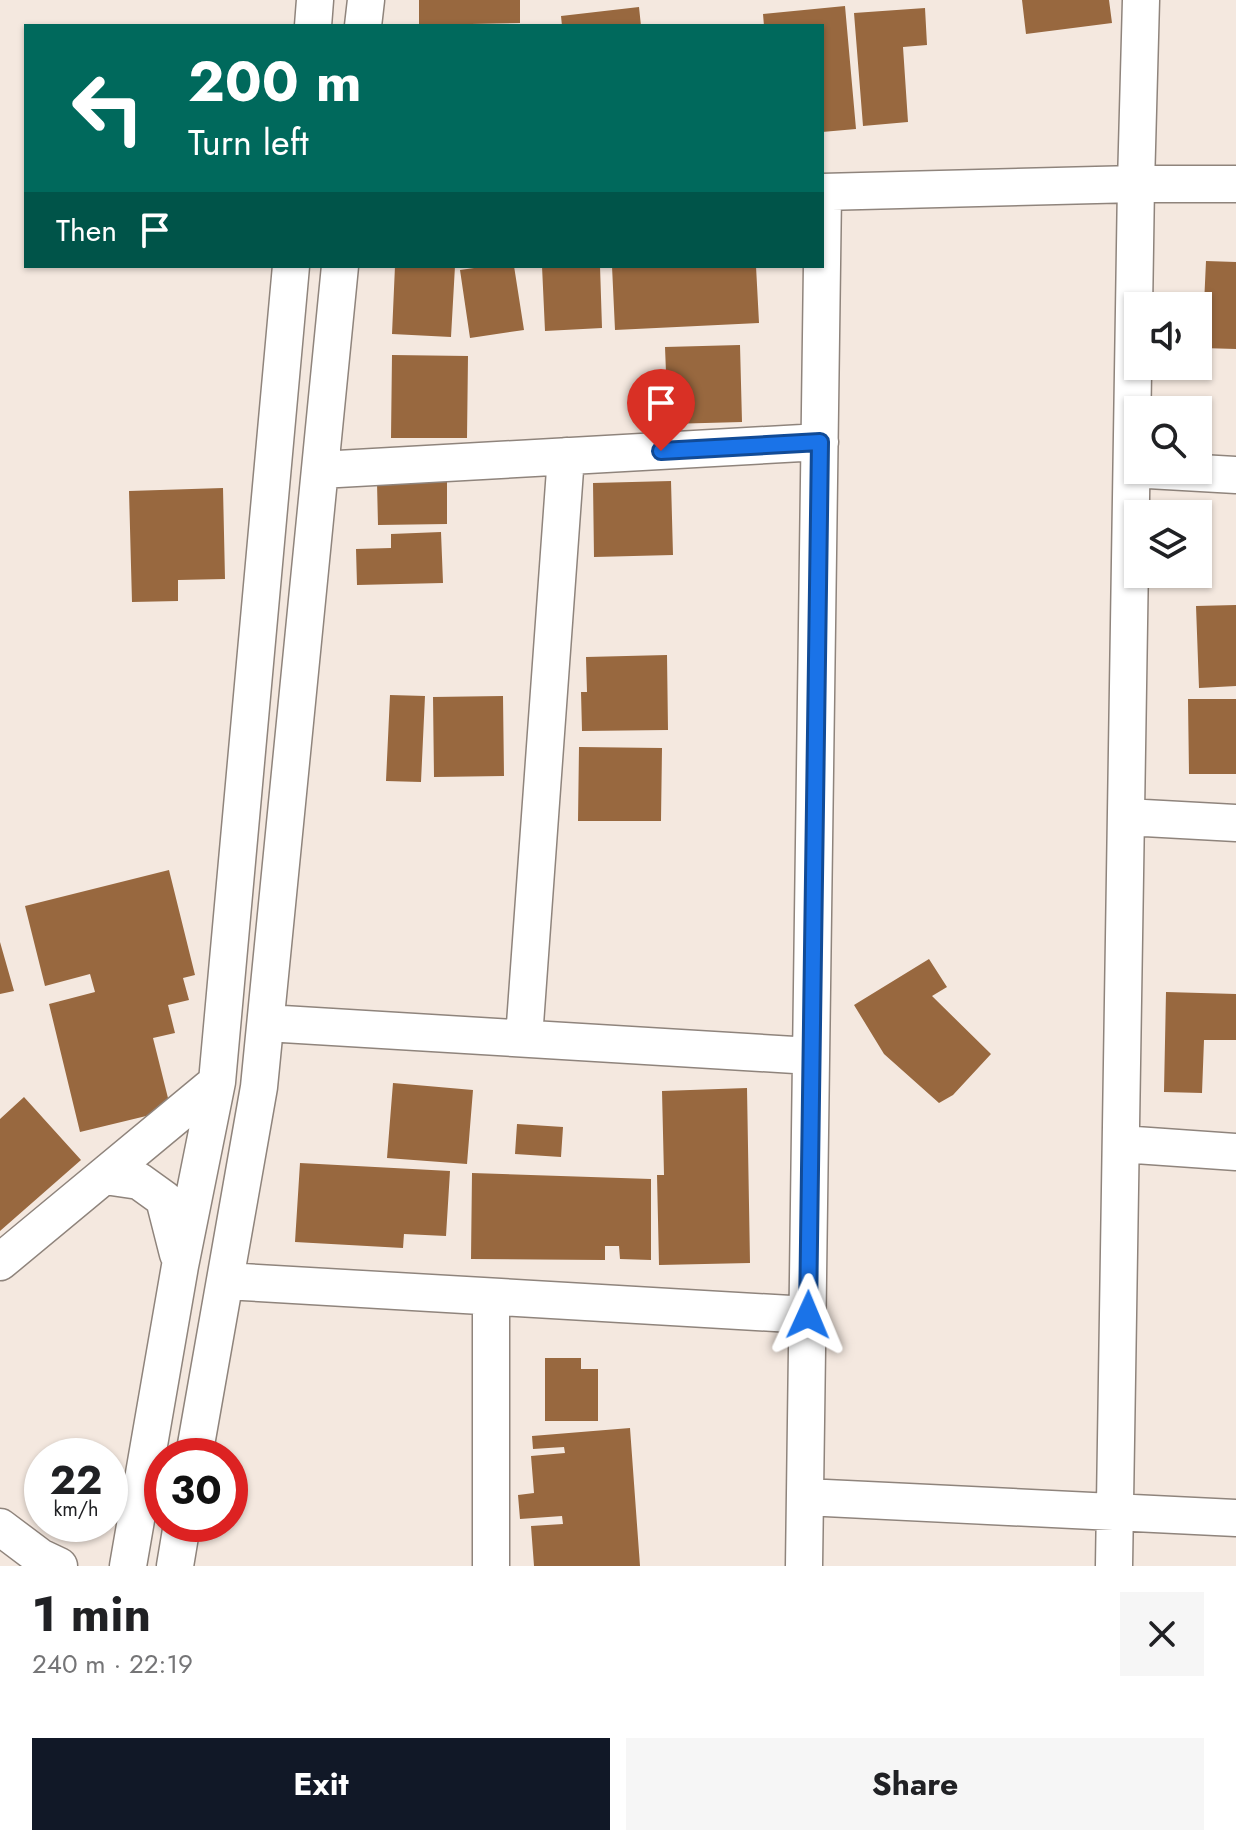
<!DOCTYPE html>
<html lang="en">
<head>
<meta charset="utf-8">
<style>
  :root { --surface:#fff; --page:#f6f6f6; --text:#202124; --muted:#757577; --accent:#111827 }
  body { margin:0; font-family:Jost,sans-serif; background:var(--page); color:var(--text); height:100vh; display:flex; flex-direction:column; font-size:30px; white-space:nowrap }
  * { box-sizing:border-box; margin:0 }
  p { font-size:26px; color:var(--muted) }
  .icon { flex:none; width:44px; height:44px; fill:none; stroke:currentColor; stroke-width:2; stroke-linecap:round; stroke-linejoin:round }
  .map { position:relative; height:1566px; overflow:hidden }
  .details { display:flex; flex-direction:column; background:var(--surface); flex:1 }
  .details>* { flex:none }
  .guide { position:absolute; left:24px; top:24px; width:800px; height:244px; border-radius:0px; box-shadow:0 2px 6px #0004; background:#00695c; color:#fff; overflow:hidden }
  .fabs { position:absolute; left:1124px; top:292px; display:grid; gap:16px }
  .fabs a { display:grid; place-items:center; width:88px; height:88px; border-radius:0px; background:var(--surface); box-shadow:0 2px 6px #0004; font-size:40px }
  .speed { position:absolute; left:24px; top:1438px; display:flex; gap:16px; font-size:40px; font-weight:700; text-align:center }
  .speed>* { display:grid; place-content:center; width:104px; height:104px; border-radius:50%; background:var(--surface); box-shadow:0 2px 6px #0004; line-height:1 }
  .speed small { font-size:20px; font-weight:400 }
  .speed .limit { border:12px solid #d22; background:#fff; color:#111 }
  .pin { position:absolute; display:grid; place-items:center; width:68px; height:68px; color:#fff; margin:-82px -34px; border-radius:50% 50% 50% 0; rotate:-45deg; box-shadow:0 0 8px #0007 }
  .pin .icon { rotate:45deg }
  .me { position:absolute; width:88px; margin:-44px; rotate:1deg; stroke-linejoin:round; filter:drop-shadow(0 0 6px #0008) }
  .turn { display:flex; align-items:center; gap:28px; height:168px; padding:0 32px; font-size:36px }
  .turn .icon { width:104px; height:104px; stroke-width:2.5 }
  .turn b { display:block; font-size:56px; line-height:68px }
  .then { display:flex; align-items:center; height:76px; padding:0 32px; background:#0003; gap:16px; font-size:30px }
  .round { display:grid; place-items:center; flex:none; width:84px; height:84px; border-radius:0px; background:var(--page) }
  .overview { display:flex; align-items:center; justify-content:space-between; height:136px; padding:0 32px }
  h1 { font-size:48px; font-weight:700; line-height:60px }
  .button { display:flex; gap:16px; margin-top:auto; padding:16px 32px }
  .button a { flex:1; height:92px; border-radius:0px; background:var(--accent); color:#fff; font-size:32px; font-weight:700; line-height:92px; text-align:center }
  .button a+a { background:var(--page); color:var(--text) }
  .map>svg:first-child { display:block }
  .building { fill:#98683f }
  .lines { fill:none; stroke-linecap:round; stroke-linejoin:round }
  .minor-casing { stroke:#8f847c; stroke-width:39 }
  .minor { stroke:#fff; stroke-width:36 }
  .route-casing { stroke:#114b97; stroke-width:20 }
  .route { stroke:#1a73e8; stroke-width:14 }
</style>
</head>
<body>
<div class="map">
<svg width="1236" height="1566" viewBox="0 0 1236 1566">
  <rect width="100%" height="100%" fill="#f4e8df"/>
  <!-- building -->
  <path class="building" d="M419,0H520V23L419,25Z
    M1022,0H1109L1112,23L1026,34Z
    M845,6L856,129L822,132V26H764L763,14Z
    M639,7L641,26H562L561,16Z
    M925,8L927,45L903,47L908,122L863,126L854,13Z
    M1206,261L1236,262V349L1202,348Z
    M395,266H455L451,337L392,334Z
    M488,266H514L524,330L470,338L460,270Z
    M542,266H600L602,328L545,331Z
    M612,266H756L759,323L615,330Z
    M740,345L742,422L668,424L665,347Z
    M392,355L468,356L467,438H391Z
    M671,481L673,555L594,557L593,483Z
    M447,482V524L378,525L377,483Z
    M223,488L225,579L178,580V601L132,602L129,491Z
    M441,532L443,583L357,585L356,549L391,548V534Z
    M1236,605V686L1199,688L1196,606Z
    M667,655L668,730L582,731L581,692H587L586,657Z
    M390,695L425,696L421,782L386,781Z
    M503,696L504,776L434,777L433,697Z
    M1188,699H1236V774H1189Z
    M579,747L662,748L661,821H578Z
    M169,870L195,975L183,978L189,1000L168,1005L175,1033L153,1038L171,1110L80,1132L49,1004L95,992L90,974L45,986L25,906Z
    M0,942L14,991L0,994Z
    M929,959L947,987L932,996L991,1054L953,1095L939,1103L884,1054L854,1005Z
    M1166,992L1236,994V1040H1204L1202,1093L1164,1092Z
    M393,1083L473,1090L467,1164L387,1158Z
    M747,1088L750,1263L659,1265L657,1175H664L662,1091Z
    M24,1097L81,1160L0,1231V1119Z
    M517,1124L563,1127L561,1157L515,1154Z
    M300,1163L450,1171L446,1236L404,1234L403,1248L295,1242Z
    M472,1173L651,1179V1260L620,1259L619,1246H605V1260L471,1259Z
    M545,1358H581V1369H598V1421H545Z
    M630,1428L640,1566H534L531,1526L563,1524L562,1516L520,1519L518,1495L534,1493L531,1456L565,1453L564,1447L533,1449L532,1436Z"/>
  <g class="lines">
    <defs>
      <path id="minor" d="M313,26L315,0
        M363,26L366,0
        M822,192L1136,184L1141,0
        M320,470L820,442
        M1148,470L1236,475
        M1126,817L1236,823
        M266,1023L811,1056
        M524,1038L566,456
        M1121,1144L1236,1152
        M105,1176L139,1181L164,1199L178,1254
        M0,1262L217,1082
        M225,1281L808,1315
        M194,1456L259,1087L340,266
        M805,1497L1236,1518
        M0,1527L40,1557L59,1566
        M128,1566L180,1266L217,1082L291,266
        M175,1566L182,1524
        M491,1566V1297
        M804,1566L823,192
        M1114,1566L1136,184H1236"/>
    </defs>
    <!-- minor casing -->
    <use href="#minor" class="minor-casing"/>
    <!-- minor -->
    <use href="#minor" class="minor"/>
  </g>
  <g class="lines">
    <defs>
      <path id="route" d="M661,451L820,442L808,1315"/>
    </defs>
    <!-- route casing -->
    <use href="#route" class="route-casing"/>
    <!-- route -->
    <use href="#route" class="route"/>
  </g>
</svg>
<div class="fabs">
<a><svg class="icon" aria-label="sound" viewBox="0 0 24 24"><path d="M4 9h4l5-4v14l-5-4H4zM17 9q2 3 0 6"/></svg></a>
<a><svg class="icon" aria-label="search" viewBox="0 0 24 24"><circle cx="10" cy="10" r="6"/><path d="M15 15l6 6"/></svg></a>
<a><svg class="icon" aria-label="layers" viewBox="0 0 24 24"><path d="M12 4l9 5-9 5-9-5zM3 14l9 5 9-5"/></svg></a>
</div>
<div class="speed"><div>22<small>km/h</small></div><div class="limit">30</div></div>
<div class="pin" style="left:661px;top:451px;background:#d93025"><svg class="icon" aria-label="arrive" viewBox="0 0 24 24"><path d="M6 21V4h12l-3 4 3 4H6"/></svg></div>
<svg class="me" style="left:808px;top:1315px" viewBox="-20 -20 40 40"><path d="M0-17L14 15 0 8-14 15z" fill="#1a73e8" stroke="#fff" stroke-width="4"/></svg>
<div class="guide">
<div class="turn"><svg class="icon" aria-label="left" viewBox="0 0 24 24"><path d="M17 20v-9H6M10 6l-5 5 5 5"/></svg><div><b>200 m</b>Turn left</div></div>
<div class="then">Then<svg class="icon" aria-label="arrive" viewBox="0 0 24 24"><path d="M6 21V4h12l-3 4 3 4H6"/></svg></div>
</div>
</div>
<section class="details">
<div class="overview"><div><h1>1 min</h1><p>240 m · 22:19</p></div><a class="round"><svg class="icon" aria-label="close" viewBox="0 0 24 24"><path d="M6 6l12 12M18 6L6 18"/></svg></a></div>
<div class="button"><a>Exit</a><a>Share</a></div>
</section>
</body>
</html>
